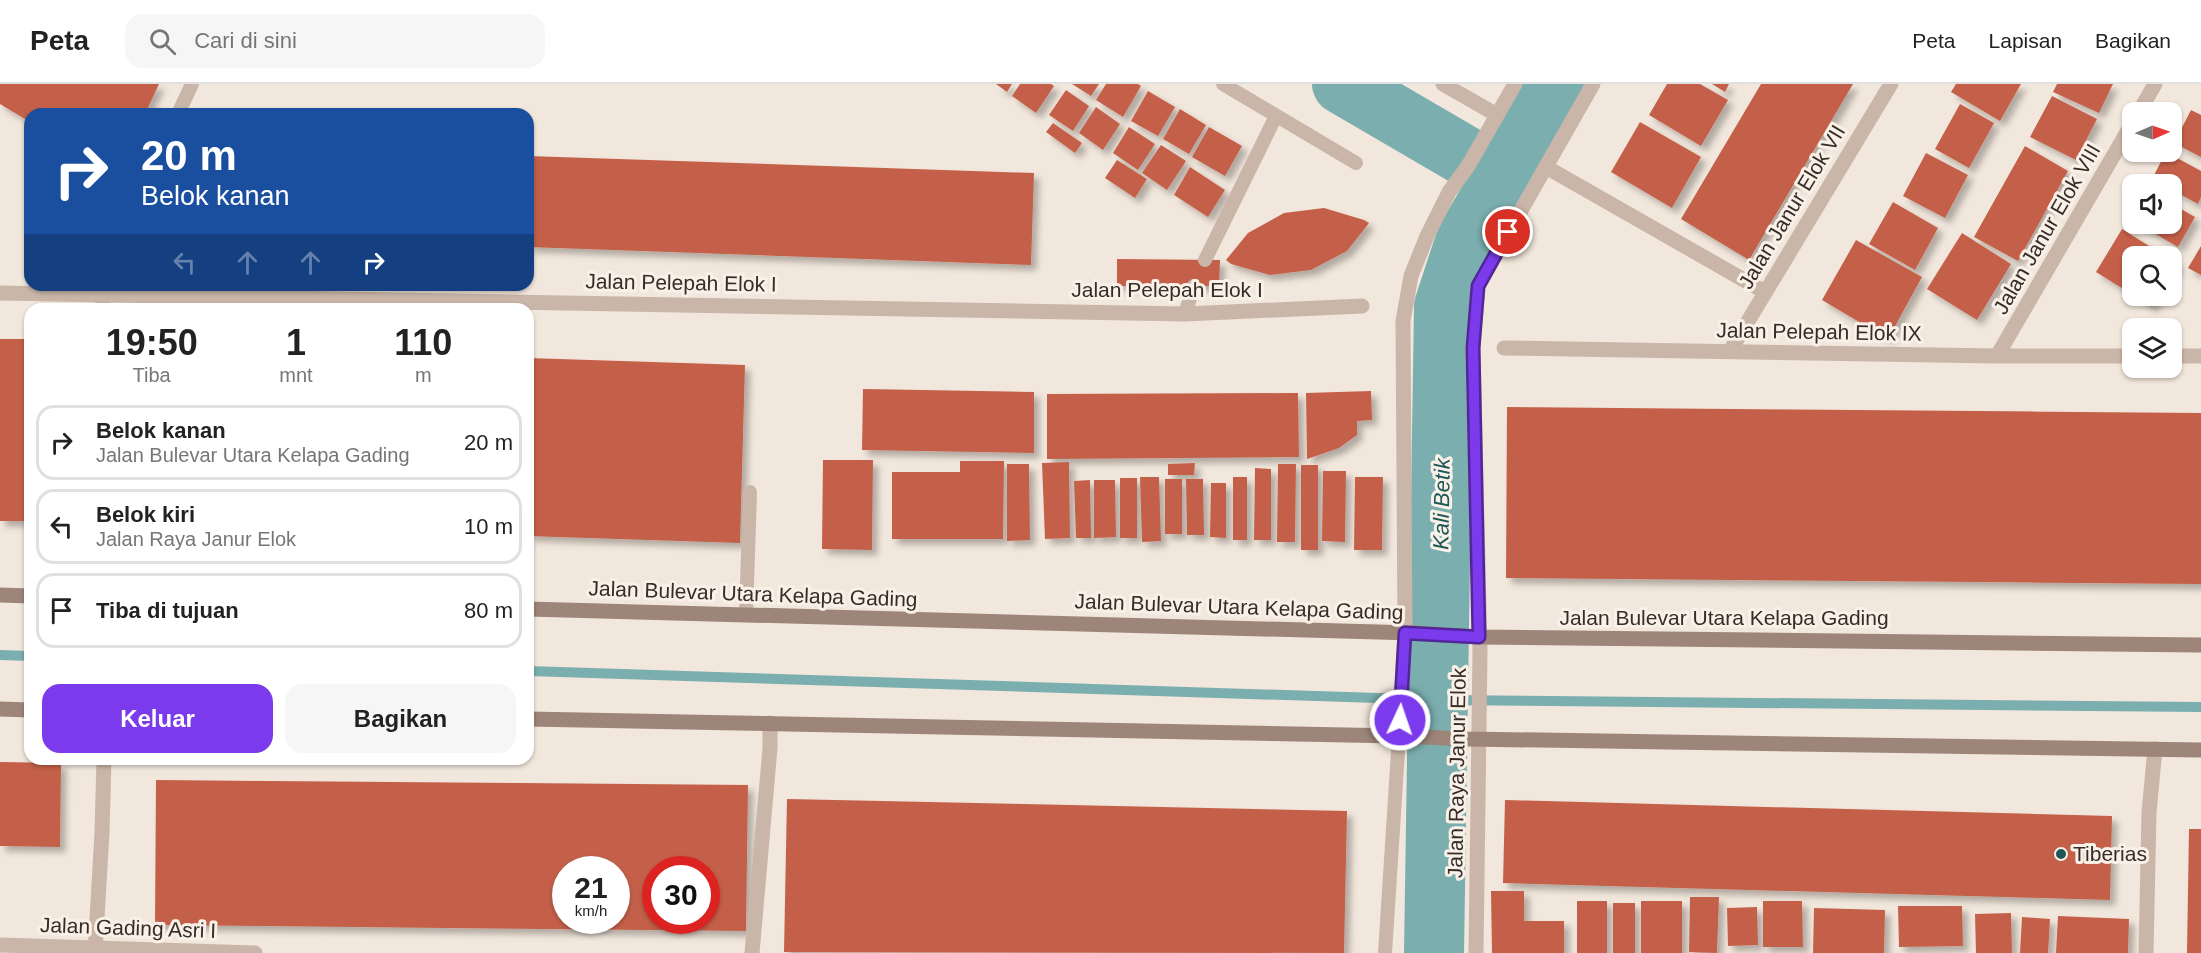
<!DOCTYPE html>
<html lang="id">
<head>
<meta charset="utf-8">
<style>
  :root { --surface:#fff; --page:#f6f6f6; --text:#222; --muted:#767676; --line:#e0e0e0; --accent:#7c3aed }
  body { margin:0; font-family:Arial,sans-serif; background:var(--page); color:var(--text); height:100vh; display:flex; flex-direction:column; font-size:22px; white-space:nowrap }
  * { box-sizing:border-box; margin:0 }
  p { font-size:20px; color:var(--muted) }
  .icon { flex:none; width:33px; height:33px; fill:none; stroke:currentColor; stroke-width:2; stroke-linecap:round; stroke-linejoin:round }
  .map { position:relative; flex:1; overflow:hidden }
  .sheet { position:absolute; left:24px; top:219px; width:510px; height:462px; display:flex; flex-direction:column; background:var(--surface); border-radius:18px; box-shadow:0 2px 4px #0004 }
  .sheet>* { flex:none }
  .banner { position:absolute; left:24px; top:24px; width:510px; height:183px; border-radius:18px; box-shadow:0 2px 4px #0004; background:#1a4fa0; color:#fff; overflow:hidden }
  .needle { width:39px; rotate:88deg }
  .fabs { position:absolute; left:2122px; top:18px; display:grid; gap:12px }
  .fabs a { display:grid; place-items:center; width:60px; height:60px; border-radius:12px; background:var(--surface); box-shadow:0 2px 4px #0004; font-size:30px }
  .speed { position:absolute; left:552px; top:772px; display:flex; gap:12px; font-size:30px; font-weight:700; text-align:center }
  .speed>* { display:grid; place-content:center; width:78px; height:78px; border-radius:50%; background:var(--surface); box-shadow:0 2px 4px #0004; line-height:1 }
  .speed small { font-size:15px; font-weight:400 }
  .speed .limit { border:9px solid #d22; background:#fff; color:#111 }
  .pin { position:absolute; display:grid; place-items:center; width:51px; height:51px; color:#fff; margin:-26px; border:3px solid #fff; border-radius:50%; box-shadow:0 2px 6px #0007 }
  .me { position:absolute; width:66px; margin:-33px; rotate:3deg; stroke-linejoin:round; filter:drop-shadow(0 0 4px #0008) }
  .turn { display:flex; align-items:center; gap:21px; height:126px; padding:0 18px; font-size:27px }
  .turn .icon { width:78px; height:78px; stroke-width:2.5 }
  .turn b { display:block; font-size:42px; line-height:51px }
  .lanes { display:flex; align-items:center; height:57px; padding:0 18px; background:#0003; justify-content:center; gap:30px; direction:ltr }
  .lanes .off { opacity:.35 }
  .eta { display:flex; justify-content:space-evenly; align-items:center; height:102px; text-align:center }
  .eta b { font-size:36px; font-weight:700; line-height:42px }
  .action { display:flex; gap:12px; margin-top:auto; padding:12px 18px }
  .action a { flex:1; height:69px; border-radius:18px; background:var(--accent); color:#fff; font-size:24px; font-weight:700; line-height:69px; text-align:center }
  .action a+a { background:var(--page); color:var(--text) }
  ul { padding:0; list-style:none }
  li { display:flex; align-items:center; gap:18px; height:75px; margin:0 12px 9px; padding:0 6px; border:3px solid var(--line); border-radius:18px }
  li div { flex:1 }
  li b { display:block; font-size:22px }
  li em { font-style:normal }
  header { display:flex; align-items:center; gap:36px; box-sizing:border-box; height:84px; padding:0 30px; background:var(--surface); border-bottom:2px solid var(--line) }
  header strong { font-size:28px }
  nav { display:flex; gap:33px; margin-inline-start:auto; font-size:21px }
  .search { width:420px; height:54px; background:var(--page); display:flex; align-items:center; gap:15px; box-sizing:border-box; padding:0 21px; border-radius:18px; color:var(--muted); font-size:22px }
  .map>svg:first-child { display:block }
  .lines { fill:none; stroke-linecap:round; stroke-linejoin:round }
  .stream { stroke:#7baeae; stroke-width:10 }
  .river { stroke:#7baeae; stroke-width:60 }
  .building { fill:#c46148; fill-rule:evenodd; filter:url(#shadow) }
  .lane { stroke:#cab6a8; stroke-width:14 }
  .street { stroke:#cab6a8; stroke-width:15 }
  .secondary { stroke:#9d8579; stroke-width:15 }
  .route-casing { stroke:#51269a; stroke-width:15 }
  .route { stroke:#7c3aed; stroke-width:10 }
  .poi-dot { fill:#1e5658; stroke:#f9f1e8; stroke-width:2 }
  .labels { text-anchor:middle; stroke-width:6; stroke-linejoin:round; paint-order:stroke }
  .street-label { font-size:21px; fill:#372c28; stroke:#f9f1e8 }
  .poi-label { font-size:21px; fill:#372c28; stroke:#f9f1e8; text-anchor:start }
  .water-label { font-size:22px; font-style:italic; fill:#1e5658; stroke:#f9f1e8 }
</style>
</head>
<body>
<header>
<strong>Peta</strong>
<div class="search"><svg class="icon" aria-label="search" viewBox="0 0 24 24"><circle cx="10" cy="10" r="6"/><path d="M15 15l6 6"/></svg>Cari di sini</div>
<nav><a>Peta</a><a>Lapisan</a><a>Bagikan</a></nav>
</header>
<div class="map">
<svg width="2201" height="869" viewBox="0 0 2201 869">
  <defs>
    <filter id="shadow"><feDropShadow dx="5.5" dy="5.5" stdDeviation="3" flood-color="#0004"/></filter>
  </defs>
  <rect width="100%" height="100%" fill="#f2e7dc"/>
  <g class="lines">
    <!-- stream -->
    <path class="stream" d="M0,571L30,572
      M528,587L1439,616L2201,623"/>
    <!-- river -->
    <path class="river" d="M1342,0L1503,94
      M1434,869L1444,222L1466,155L1557,0"/>
  </g>
  <!-- building -->
  <path class="building" d="M0,0H159L145,30H30V38L0,20Z
    M996,0H1012L1007,8Z
    M1020,0H1051L1054,2L1036,29L1012,12Z
    M1072,0H1099L1091,12Z
    M1106,0H1138L1141,2L1123,33L1096,16Z
    M1667,0H1700L1728,16L1701,62L1649,31Z
    M1712,0H1729L1725,8Z
    M1761,0H1853L1749,176L1681,135Z
    M1956,0H2021L2000,37L1951,8Z
    M2057,0H2113L2099,29L2053,8Z
    M1066,6L1089,22L1073,47L1049,31Z
    M1148,7L1175,23L1158,52L1131,37Z
    M2052,12L2097,35L2076,76L2030,53Z
    M1960,20L1994,39L1969,84L1935,65Z
    M1096,23L1120,40L1103,66L1079,49Z
    M1180,25L1206,41L1189,70L1163,55Z
    M2191,26L2201,31V73L2174,59Z
    M1640,38L1701,73L1672,124L1611,88Z
    M1053,39L1082,59L1075,69L1046,48Z
    M1129,43L1155,60L1138,86L1113,69Z
    M1209,43L1242,62L1225,92L1192,73Z
    M1161,61L1186,77L1167,106L1142,89Z
    M2025,62L2068,87L2018,177L1974,153Z
    M2166,68L2201,87V113L2198,120L2172,106V100H2161L2152,95Z
    M1926,69L1968,91L1945,134L1903,112Z
    M528,72L1034,89L1031,181L528,163Z
    M1117,76L1147,95L1135,114L1105,94Z
    M1190,83L1225,106L1208,133L1174,111Z
    M1893,118L1938,144L1915,186L1869,160Z
    M2172,120L2195,133L2178,163L2138,140H2172Z
    M1324,124L1364,136L1369,139L1347,167L1311,186L1270,191L1231,180L1226,176L1248,149L1284,129Z
    M2122,145L2165,172H2133V211L2096,188Z
    M1962,149L2011,180L1977,236L1927,205Z
    M1856,156L1922,193L1888,255L1822,216Z
    M2201,162V191L2188,184Z
    M1117,175L1220,176L1219,202H1117Z
    M2172,177L2179,181L2172,191Z
    M2133,212H2159L2152,223Z
    M0,255H30V437H0Z
    M528,274L745,281L740,459L528,452Z
    M863,305L1034,308V369L862,366Z
    M1371,307L1372,336L1357,337V351L1339,364L1307,375L1306,309Z
    M1298,309L1299,373L1047,375V310Z
    M1507,323L2201,329V500L1506,494Z
    M823,376H873L872,466L822,465Z
    M960,377H1004L1003,455H892V388H960Z
    M1069,378L1070,454L1045,455L1042,379Z
    M1195,379L1194,391H1168V380Z
    M1007,380H1029L1030,456L1007,457Z
    M1278,380H1296L1295,458H1277Z
    M1301,381H1318V466H1301Z
    M1255,384L1271,385V456H1254Z
    M1323,387H1346L1345,458L1322,457Z
    M1140,393H1159L1161,457L1142,458Z
    M1233,393H1247V456H1233Z
    M1355,393H1383L1382,466H1354Z
    M1120,394H1137V454H1120Z
    M1165,395H1182V450H1165Z
    M1186,395H1203L1204,451H1187Z
    M1090,396L1091,454H1076L1074,397Z
    M1094,396H1115L1116,453L1094,454Z
    M1211,399H1226V454L1210,453Z
    M0,678L61,679L60,763L0,762Z
    M156,696L748,701L746,847L155,841ZM566,786H616V837H566ZM656,786H706V837H656Z
    M787,715L1347,727L1344,869L784,868Z
    M1505,716L2112,732L2110,816L1503,799Z
    M2189,745H2201V869H2187Z
    M1491,807H1524V837H1564V869H1492Z
    M1690,813H1719L1717,869L1689,868Z
    M1577,817H1607V869H1577Z
    M1641,817H1682V869H1641Z
    M1763,817H1802L1803,863H1763Z
    M1613,819H1635V869H1613Z
    M1898,822H1962L1963,862L1899,863Z
    M1757,823L1758,861L1728,862L1727,824Z
    M1814,824L1885,826L1884,869H1813Z
    M2011,829L2012,869H1976L1975,830Z
    M2058,832L2129,835L2128,869H2056Z
    M2022,833L2050,835L2048,869H2020Z"/>
  <g class="lines">
    <!-- lane -->
    <path class="lane" d="M1223,0L1356,79
      M178,30L192,0
      M1205,176L1276,32
      M1185,230L1194,202
      M746,531L750,408
      M1385,869L1399,652"/>
    <!-- street -->
    <path class="street" d="M1443,0L1497,31
      M2139,28L2155,0
      M1546,83L1765,208
      M0,209L1185,230L1362,222
      M102,210L103,225
      M1504,264L1997,272H2133
      M1730,267L1891,0
      M1997,272L2133,38
      M2172,272H2201
      M1399,652L1405,549L1403,237L1411,192L1427,152L1449,108L1468,82L1515,0
      M0,861L255,869
      M95,869L102,748L104,675
      M752,869L770,664V639
      M1476,869L1480,567L1473,264L1478,202L1593,0
      M2146,869L2149,728L2155,665"/>
    <!-- secondary -->
    <path class="secondary" d="M0,511L30,512
      M528,525L1414,549L1479,553L2201,561
      M0,625L30,626
      M528,635L1399,652L1467,655L2201,666"/>
  </g>
  <g class="lines">
    <defs>
      <path id="route" d="M1400,636L1405,549L1479,553L1473,264L1478,202L1508,148"/>
    </defs>
    <!-- route casing -->
    <use href="#route" class="route-casing"/>
    <!-- route -->
    <use href="#route" class="route"/>
  </g>
  <!-- markers -->
  <circle class="poi-dot" cx="2061" cy="770" r="6"/>
  <g class="labels">
    <!-- street labels -->
    <g class="street-label">
      <text transform="translate(1792 123) rotate(-59)" y="7">Jalan Janur Elok VII</text>
      <text transform="translate(2047 145) rotate(-60)" y="7">Jalan Janur Elok VIII</text>
      <text transform="translate(681 199) rotate(1)" y="7">Jalan Pelepah Elok I</text>
      <text x="1167" y="213">Jalan Pelepah Elok I</text>
      <text transform="translate(1819 248) rotate(1)" y="7">Jalan Pelepah Elok IX</text>
      <text transform="translate(753 510) rotate(2)" y="7">Jalan Bulevar Utara Kelapa Gading</text>
      <text transform="translate(1239 523) rotate(2)" y="7">Jalan Bulevar Utara Kelapa Gading</text>
      <text x="1724" y="541">Jalan Bulevar Utara Kelapa Gading</text>
      <text transform="translate(1457 689) rotate(-89)" y="7">Jalan Raya Janur Elok</text>
      <text transform="translate(128 844) rotate(2)" y="7">Jalan Gading Asri I</text>
    </g>
    <!-- poi labels -->
    <g class="poi-label">
      <text x="2073" y="777">Tiberias</text>
    </g>
    <!-- water labels -->
    <g class="water-label">
      <text transform="translate(1441 420) rotate(-89)" y="8">Kali Betik</text>
    </g>
  </g>
</svg>
<div class="fabs">
<a><svg class="needle" viewBox="-14 -14 28 28"><path d="M0-13l5 13h-10z" fill="#e53935"/><path d="M0 13l5-13h-10z" fill="#767676"/></svg></a>
<a><svg class="icon" aria-label="sound" viewBox="0 0 24 24"><path d="M4 9h4l5-4v14l-5-4H4zM17 9q2 3 0 6"/></svg></a>
<a><svg class="icon" aria-label="search" viewBox="0 0 24 24"><circle cx="10" cy="10" r="6"/><path d="M15 15l6 6"/></svg></a>
<a><svg class="icon" aria-label="layers" viewBox="0 0 24 24"><path d="M12 4l9 5-9 5-9-5zM3 14l9 5 9-5"/></svg></a>
</div>
<div class="speed"><div>21<small>km/h</small></div><div class="limit">30</div></div>
<div class="pin" style="left:1508px;top:148px;background:#d93025"><svg class="icon" aria-label="arrive" viewBox="0 0 24 24"><path d="M6 21V4h12l-3 4 3 4H6"/></svg></div>
<svg class="me" style="left:1400px;top:636px" viewBox="-20 -20 40 40"><circle r="17" fill="#7c3aed" stroke="#fff" stroke-width="3"/><path d="M0-11L8 9 0 5-8 9z" fill="#fff"/></svg>
<div class="banner">
<div class="turn"><svg class="icon" aria-label="right" viewBox="0 0 24 24"><path d="M7 20v-9h11M14 6l5 5-5 5"/></svg><div><b>20 m</b>Belok kanan</div></div>
<div class="lanes"><svg class="icon off" aria-label="left" viewBox="0 0 24 24"><path d="M17 20v-9H6M10 6l-5 5 5 5"/></svg><svg class="icon off" aria-label="ahead" viewBox="0 0 24 24"><path d="M12 20V5M6 11l6-6 6 6"/></svg><svg class="icon off" aria-label="ahead" viewBox="0 0 24 24"><path d="M12 20V5M6 11l6-6 6 6"/></svg><svg class="icon" aria-label="right" viewBox="0 0 24 24"><path d="M7 20v-9h11M14 6l5 5-5 5"/></svg></div>
</div>
<section class="sheet">
<div class="eta">
<div><b>19:50</b><p>Tiba</p></div>
<div><b>1</b><p>mnt</p></div>
<div><b>110</b><p>m</p></div>
</div>
<ul>
<li><svg class="icon" aria-label="right" viewBox="0 0 24 24"><path d="M7 20v-9h11M14 6l5 5-5 5"/></svg><div><b>Belok kanan</b><p>Jalan Bulevar Utara Kelapa Gading</p></div><em>20 m</em></li>
<li><svg class="icon" aria-label="left" viewBox="0 0 24 24"><path d="M17 20v-9H6M10 6l-5 5 5 5"/></svg><div><b>Belok kiri</b><p>Jalan Raya Janur Elok</p></div><em>10 m</em></li>
<li><svg class="icon" aria-label="arrive" viewBox="0 0 24 24"><path d="M6 21V4h12l-3 4 3 4H6"/></svg><div><b>Tiba di tujuan</b></div><em>80 m</em></li>
</ul>
<div class="action"><a>Keluar</a><a>Bagikan</a></div>
</section>
</div>
</body>
</html>
